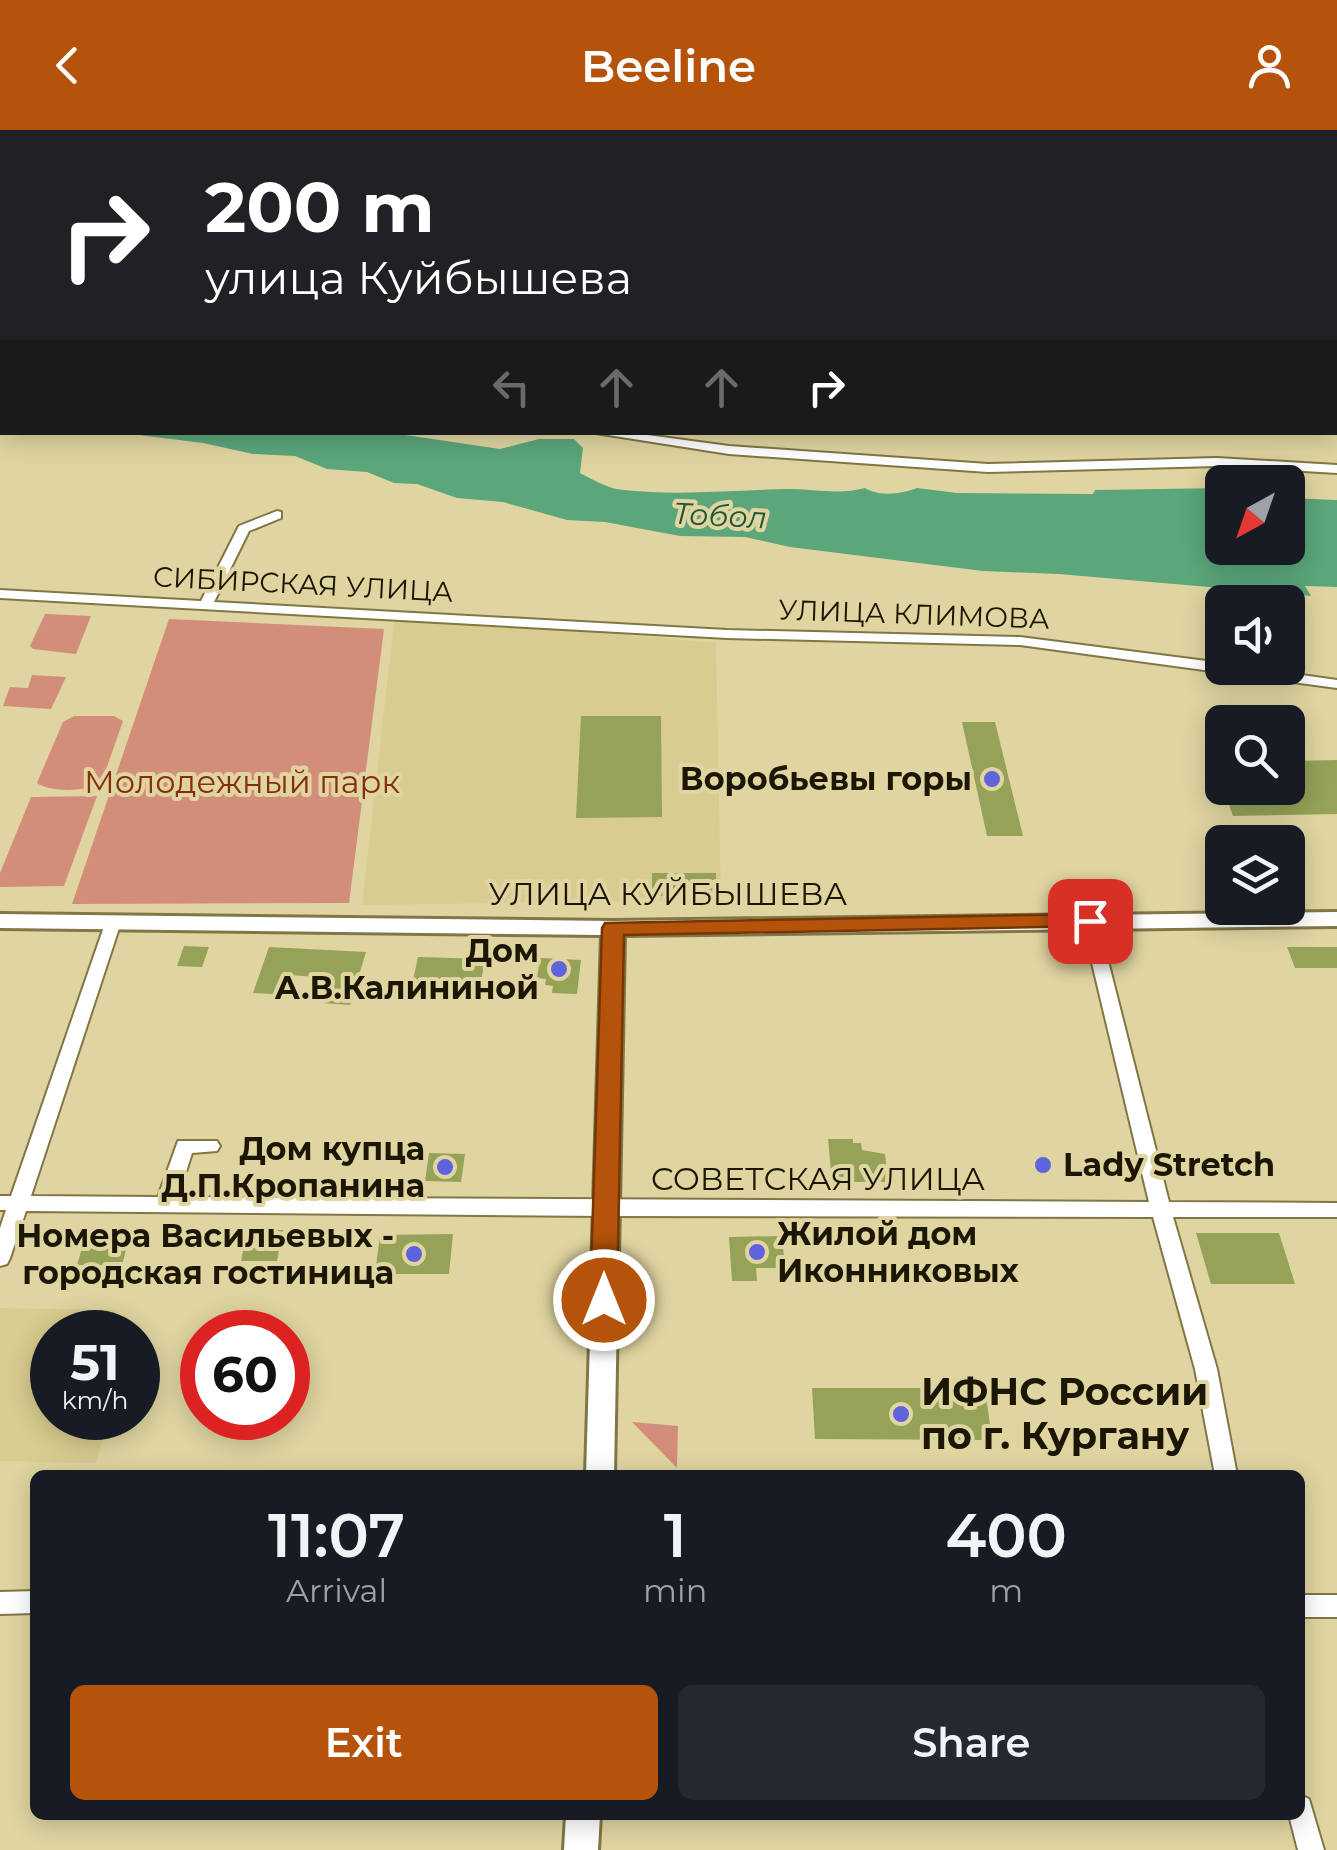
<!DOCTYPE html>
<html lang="en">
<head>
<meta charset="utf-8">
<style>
  :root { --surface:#171b24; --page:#242831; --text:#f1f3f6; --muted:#9ea1a6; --accent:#b45309 }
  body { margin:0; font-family:Montserrat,sans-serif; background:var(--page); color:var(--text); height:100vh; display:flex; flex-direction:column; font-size:38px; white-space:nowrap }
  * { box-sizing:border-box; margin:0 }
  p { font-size:32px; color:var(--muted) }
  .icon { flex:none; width:55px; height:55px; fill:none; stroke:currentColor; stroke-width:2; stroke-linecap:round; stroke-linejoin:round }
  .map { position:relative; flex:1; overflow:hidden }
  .details { position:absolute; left:30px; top:1340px; width:1275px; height:350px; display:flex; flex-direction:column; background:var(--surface); border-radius:15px; box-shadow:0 5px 25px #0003 }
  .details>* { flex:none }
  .top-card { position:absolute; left:0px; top:0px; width:1338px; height:305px; box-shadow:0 5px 25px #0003; background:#202124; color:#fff; overflow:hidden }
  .needle { width:65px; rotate:220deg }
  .tools { position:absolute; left:1205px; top:335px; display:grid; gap:20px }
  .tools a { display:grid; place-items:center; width:100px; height:100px; border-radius:15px; background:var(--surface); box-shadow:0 5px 25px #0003; font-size:50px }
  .speed { position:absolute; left:30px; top:1180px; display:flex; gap:20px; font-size:50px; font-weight:700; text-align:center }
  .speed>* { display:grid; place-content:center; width:130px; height:130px; border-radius:50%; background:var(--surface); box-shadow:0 5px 25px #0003; line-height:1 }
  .speed small { font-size:25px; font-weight:400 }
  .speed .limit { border:15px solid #d22; background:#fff; color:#111 }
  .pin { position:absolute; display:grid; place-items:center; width:85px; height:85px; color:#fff; margin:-42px; border-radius:20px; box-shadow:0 5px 15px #0006 }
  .me { position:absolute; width:110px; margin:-55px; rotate:0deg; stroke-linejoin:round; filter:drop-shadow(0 0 8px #0008) }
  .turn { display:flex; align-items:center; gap:35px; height:210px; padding:0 40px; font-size:45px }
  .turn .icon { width:130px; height:130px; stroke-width:2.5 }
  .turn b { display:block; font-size:70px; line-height:85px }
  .lanes { display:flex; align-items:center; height:95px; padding:0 40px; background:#0003; justify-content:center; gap:50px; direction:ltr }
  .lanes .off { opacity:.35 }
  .eta { display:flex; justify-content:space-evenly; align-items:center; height:170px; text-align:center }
  .eta b { font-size:60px; font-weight:600; line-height:70px }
  .cta { display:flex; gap:20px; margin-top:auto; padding:20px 40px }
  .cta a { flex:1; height:115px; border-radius:15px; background:var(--accent); color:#fff; font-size:40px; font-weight:600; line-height:115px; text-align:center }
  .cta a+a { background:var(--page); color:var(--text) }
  header { display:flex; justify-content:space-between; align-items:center; height:130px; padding:0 40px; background:var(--accent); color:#fff; font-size:45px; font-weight:600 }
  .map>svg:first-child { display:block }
  .built { fill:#d9cc90 }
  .green { fill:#d28e7b }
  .water { fill:#5ba67b }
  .building { fill:#95a258 }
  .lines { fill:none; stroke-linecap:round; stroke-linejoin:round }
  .minor-casing { stroke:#817645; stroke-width:4 }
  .major-casing { stroke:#817645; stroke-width:6 }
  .minor { fill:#fff; fill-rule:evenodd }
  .major { fill:#fff; fill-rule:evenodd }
  .route { fill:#b45309; stroke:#753606; stroke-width:2.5 }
  .poi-dot { fill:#5f64dc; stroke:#e0d5a1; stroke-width:4 }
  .labels { text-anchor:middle; stroke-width:8; stroke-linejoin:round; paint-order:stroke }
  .far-street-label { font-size:28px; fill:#1c1704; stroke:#e0d5a1 }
  .far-water-label { font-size:30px; font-style:italic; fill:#1e5638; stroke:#e0d5a1 }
  .poi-label { font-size:32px; font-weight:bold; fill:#1c1704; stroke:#e0d5a1; text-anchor:end }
  .park-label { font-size:32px; fill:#872d10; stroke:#e0d5a1 }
  .street-label { font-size:32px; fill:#1c1704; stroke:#e0d5a1 }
  .near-poi-label { font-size:38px; font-weight:bold; fill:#1c1704; stroke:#e0d5a1; text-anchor:start }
</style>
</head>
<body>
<header><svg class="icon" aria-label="back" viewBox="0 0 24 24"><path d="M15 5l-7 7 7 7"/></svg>Beeline<svg class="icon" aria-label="person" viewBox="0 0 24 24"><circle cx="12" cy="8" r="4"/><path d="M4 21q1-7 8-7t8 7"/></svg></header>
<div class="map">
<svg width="1337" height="1720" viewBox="0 0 1337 1720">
  <rect width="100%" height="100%" fill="#e0d5a1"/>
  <!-- built -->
  <path class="built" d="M395,484L716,513L721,770L362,775Z
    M0,1178L113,1180L114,1202H52V1288H109L96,1333L0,1331Z"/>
  <!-- green -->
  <path class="green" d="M0,0H272L2,2V202Z
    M344,0H876L338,2Z
    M45,484L91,486L76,524L33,519L30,516Z
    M169,489L384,499L349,773L72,774Z
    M32,545L66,547L51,579L3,576L10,557L28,558Z
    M74,586H114L123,591L101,654C85,661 51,663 37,653L63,592Z
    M97,666L64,756L0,757V743L31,667Z
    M632,1292L678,1296L677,1338Z"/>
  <!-- water -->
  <path class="water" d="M123,303H392L500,319L539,309H574L583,318L580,343C594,350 608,359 624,360C679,366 735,360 788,359C814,359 840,365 865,358C879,367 902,364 917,358L957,363L1093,364L1095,360L1222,358V418H1288V368L1337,370V457L1305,456L1311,466L1059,444L983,441L790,417L745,407L680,406L605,392L567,390L503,372L457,368L417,354L394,353L367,342L327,339L295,326L253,324L203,313Z"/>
  <!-- building -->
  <path class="building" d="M581,586H661L662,687L576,688Z
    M962,592H995L1023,706H987Z
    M1337,630V684L1233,686L1223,658H1288V631Z
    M652,743H716L717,766H652Z
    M184,816L209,817L202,837L177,836Z
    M269,817L366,822L350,875L308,872L316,847L290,845L285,859L276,858L274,864L253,863Z
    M1287,817H1337V838H1295Z
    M418,827L485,829L478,868H448L450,856L412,855Z
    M540,828L581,830L577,864L552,863L553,856L545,855L546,849L537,848Z
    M828,1009H853V1013H861L862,1020L885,1024L888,1052H832Z
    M429,1023L465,1024L461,1052L425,1051Z
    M247,1100H283L277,1131H241Z
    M87,1101L131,1102L122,1135H77Z
    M1196,1103H1279L1295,1154H1211Z
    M453,1104L449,1144H375L380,1105Z
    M782,1106L785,1138H756L757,1151H732L729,1107Z
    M812,1258H985L992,1310L815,1309Z"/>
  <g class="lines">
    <defs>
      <path id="minor" d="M1335,177H1337V183H1335Z
        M589,302H625L729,316L988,334L1217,328L1337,335V343L1217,336L988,342L729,324Z
        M277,381L281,382V388L249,401L214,472L727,500L1020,507L1222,533V538H1253L1337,550V558L1020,515L727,508L0,468V460L201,471L239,396Z
        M1090,786L1098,791L1169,1072L1337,1073V1087H1173L1217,1239L1237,1345H1215L1195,1239L1153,1087L604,1086L26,1081L10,1128L7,1134L0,1136V1098L6,1080H0V1066H11L107,788L113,787L121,792L31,1066L158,1067L178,1011H217L220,1016L217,1021L192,1023L178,1067L1149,1072L1082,791Z
        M35,1461V1483L0,1484V1462Z
        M1300,1465H1337V1487H1300Z
        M1300,1665L1309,1669L1324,1720H1298L1289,1685H1300Z"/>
      <path id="major" d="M1071,0H1083L1085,2H1073Z
        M2,110V118L0,119V111Z
        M1335,261H1337V274H1335Z
        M1337,782V796L624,805L614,1345H586L602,805L0,798V784L613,791Z
        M566,1685H600L598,1720H564Z"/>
    </defs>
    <!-- minor casing -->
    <use href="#minor" class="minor-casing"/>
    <!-- major casing -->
    <use href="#major" class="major-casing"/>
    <!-- minor -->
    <use href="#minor" class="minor"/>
    <!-- major -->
    <use href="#major" class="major"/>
  </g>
  <!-- route -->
  <path class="route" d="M1090,784L1098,786L1101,791L1098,796L624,805L617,1170L613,1178L604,1181L594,1178L590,1170L602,798L605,793Z"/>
  <!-- markers -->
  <g class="poi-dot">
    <circle cx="992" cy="649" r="10"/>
    <circle cx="559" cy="839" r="10"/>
    <circle cx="1043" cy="1035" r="10"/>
    <circle cx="445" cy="1037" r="10"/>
    <circle cx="757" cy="1122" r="10"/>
    <circle cx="414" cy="1124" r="10"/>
    <circle cx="901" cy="1284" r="10"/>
  </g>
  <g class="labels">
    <!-- far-street labels -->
    <g class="far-street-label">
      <text transform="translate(303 454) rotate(3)" y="10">СИБИРСКАЯ УЛИЦА</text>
      <text transform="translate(914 484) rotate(2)" y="10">УЛИЦА КЛИМОВА</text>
    </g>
    <!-- far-water labels -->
    <g class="far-water-label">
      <text transform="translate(720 386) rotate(3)" y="10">Тобол</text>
    </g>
    <!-- poi labels -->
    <g class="poi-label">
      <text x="972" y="660">Воробьевы горы</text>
      <text x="539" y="832">Дом<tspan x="539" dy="37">А.В.Калининой</tspan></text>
      <text x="425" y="1030">Дом купца<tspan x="425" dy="37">Д.П.Кропанина</tspan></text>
      <text x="1063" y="1046" text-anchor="start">Lady Stretch</text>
      <text x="777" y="1115" text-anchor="start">Жилой дом<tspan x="777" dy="37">Иконниковых</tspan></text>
      <text x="394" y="1117">Номера Васильевых -<tspan x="394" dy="37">городская гостиница</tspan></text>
    </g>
    <!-- park labels -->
    <g class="park-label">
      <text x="242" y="663">Молодежный парк</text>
    </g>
    <!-- street labels -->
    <g class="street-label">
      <text x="668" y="775">УЛИЦА КУЙБЫШЕВА</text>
      <text x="818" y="1060">СОВЕТСКАЯ УЛИЦА</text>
    </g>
    <!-- near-poi labels -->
    <g class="near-poi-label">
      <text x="921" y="1275">ИФНС России<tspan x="921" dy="44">по г. Кургану</tspan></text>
    </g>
  </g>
</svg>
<div class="tools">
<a><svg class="needle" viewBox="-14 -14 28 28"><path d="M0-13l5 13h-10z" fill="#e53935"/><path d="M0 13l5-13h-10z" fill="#9ea1a6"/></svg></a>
<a><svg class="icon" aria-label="sound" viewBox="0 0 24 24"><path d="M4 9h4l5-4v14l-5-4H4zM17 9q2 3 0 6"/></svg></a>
<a><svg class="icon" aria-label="search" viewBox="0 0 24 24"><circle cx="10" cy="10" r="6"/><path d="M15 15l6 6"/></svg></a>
<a><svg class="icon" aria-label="layers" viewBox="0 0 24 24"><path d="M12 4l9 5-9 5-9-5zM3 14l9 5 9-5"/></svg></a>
</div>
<div class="speed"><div>51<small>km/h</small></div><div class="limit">60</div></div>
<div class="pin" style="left:1090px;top:791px;background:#d93025"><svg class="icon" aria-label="arrive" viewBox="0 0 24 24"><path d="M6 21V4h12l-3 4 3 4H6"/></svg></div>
<svg class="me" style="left:604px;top:1170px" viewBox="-20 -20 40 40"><circle r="17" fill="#b45309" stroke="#fff" stroke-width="3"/><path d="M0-11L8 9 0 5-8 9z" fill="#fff"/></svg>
<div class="top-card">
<div class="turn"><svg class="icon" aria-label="right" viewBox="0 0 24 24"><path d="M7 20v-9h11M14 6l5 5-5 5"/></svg><div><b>200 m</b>улица Куйбышева</div></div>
<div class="lanes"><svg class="icon off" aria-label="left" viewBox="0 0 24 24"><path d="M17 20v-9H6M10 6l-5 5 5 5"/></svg><svg class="icon off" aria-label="ahead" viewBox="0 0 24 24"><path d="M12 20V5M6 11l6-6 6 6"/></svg><svg class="icon off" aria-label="ahead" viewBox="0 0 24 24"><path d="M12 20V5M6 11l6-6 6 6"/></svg><svg class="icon" aria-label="right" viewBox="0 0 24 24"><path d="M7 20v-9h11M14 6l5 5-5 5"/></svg></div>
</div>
<section class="details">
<div class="eta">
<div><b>11:07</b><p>Arrival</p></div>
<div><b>1</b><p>min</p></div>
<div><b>400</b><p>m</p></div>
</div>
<div class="cta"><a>Exit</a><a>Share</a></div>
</section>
</div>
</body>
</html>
